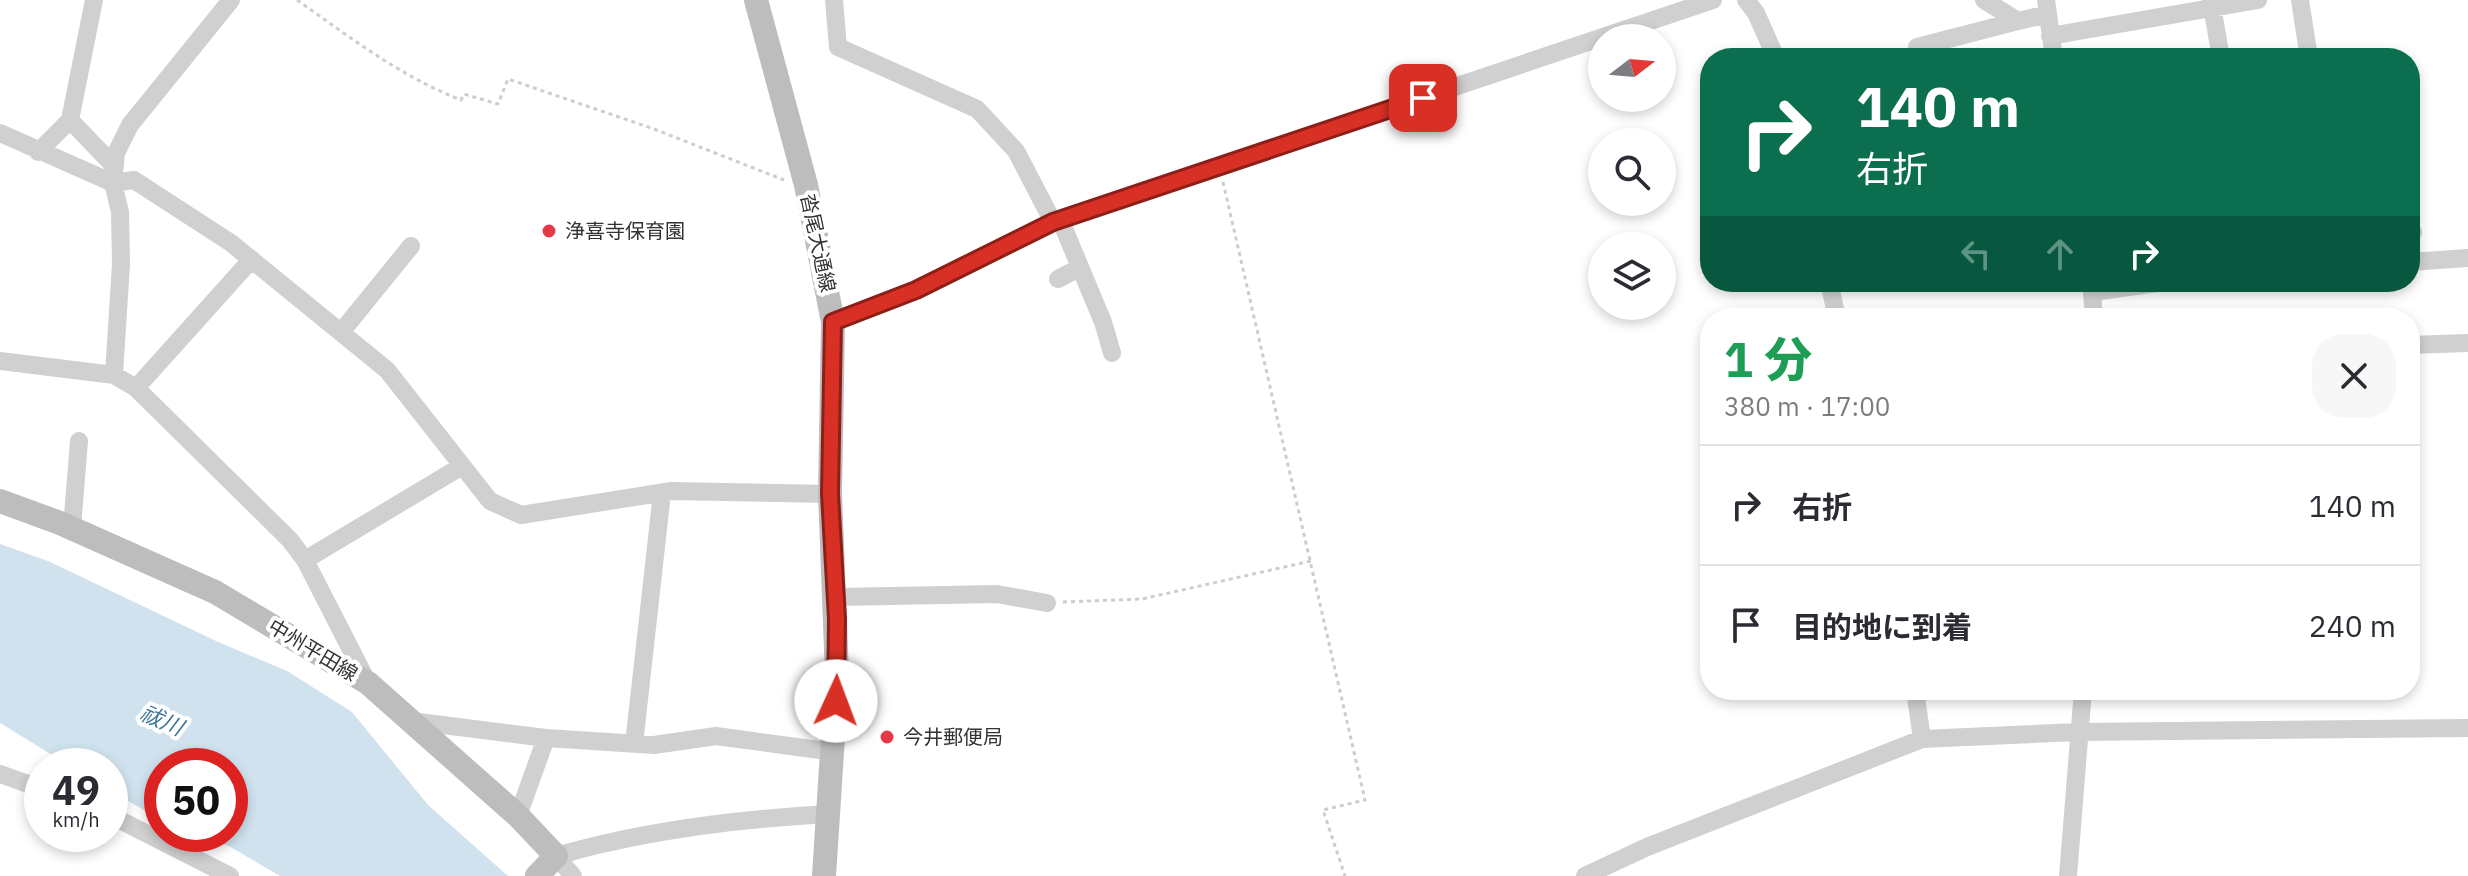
<!DOCTYPE html>
<html lang="ja">
<head>
<meta charset="utf-8">
<style>
  :root { --surface:#fff; --page:#f7f7f7; --text:#2b2b33; --muted:#7c7c81; --line:#e1e1e2 }
  body { margin:0; font-family:"IBM Plex Sans","Noto Sans JP",sans-serif; background:var(--page); color:var(--text); height:100vh; display:flex; flex-direction:column; font-size:30px; white-space:nowrap }
  * { box-sizing:border-box; margin:0 }
  p { font-size:26px; color:var(--muted) }
  .icon { flex:none; width:44px; height:44px; fill:none; stroke:currentColor; stroke-width:2; stroke-linecap:round; stroke-linejoin:round }
  .map { position:relative; flex:1; overflow:hidden }
  .sheet { position:absolute; left:1700px; top:308px; width:720px; height:392px; display:flex; flex-direction:column; background:var(--surface); border-radius:32px; box-shadow:0 4px 12px #0003 }
  .sheet>* { flex:none }
  .guide { position:absolute; left:1700px; top:48px; width:720px; height:244px; border-radius:32px; box-shadow:0 4px 12px #0003; background:#0b6e4f; color:#fff; overflow:hidden }
  .needle { width:52px; rotate:74deg }
  .buttons { position:absolute; left:1588px; top:24px; display:grid; gap:16px }
  .buttons a { display:grid; place-items:center; width:88px; height:88px; border-radius:50%; background:var(--surface); box-shadow:0 4px 12px #0003; font-size:40px }
  .speed { position:absolute; left:24px; top:748px; display:flex; gap:16px; font-size:40px; font-weight:700; text-align:center }
  .speed>* { display:grid; place-content:center; width:104px; height:104px; border-radius:50%; background:var(--surface); box-shadow:0 4px 12px #0003; line-height:1 }
  .speed small { font-size:20px; font-weight:400 }
  .speed .limit { border:12px solid #d22; background:#fff; color:#111 }
  .pin { position:absolute; display:grid; place-items:center; width:68px; height:68px; color:#fff; margin:-34px; border-radius:16px; box-shadow:0 4px 12px #0006 }
  .me { position:absolute; width:88px; margin:-44px; rotate:2deg; stroke-linejoin:round; filter:drop-shadow(0 0 6px #0008) }
  .turn { display:flex; align-items:center; gap:28px; height:168px; padding:0 24px; font-size:36px }
  .turn .icon { width:104px; height:104px; stroke-width:2.5 }
  .turn b { display:block; font-size:56px; line-height:68px }
  .lanes { display:flex; align-items:center; height:76px; padding:0 24px; background:#0003; justify-content:center; gap:40px; direction:ltr }
  .lanes .off { opacity:.35 }
  .round { display:grid; place-items:center; flex:none; width:84px; height:84px; border-radius:32px; background:var(--page) }
  .overview { display:flex; align-items:center; justify-content:space-between; height:136px; padding:0 24px }
  h1 { font-size:48px; font-weight:800; line-height:60px; color:#1e9e55 }
  ul { padding:0; list-style:none }
  li { display:flex; align-items:center; gap:24px; height:120px; padding:0 24px; border-top:2px solid var(--line) }
  li div { flex:1 }
  li b { display:block; font-size:30px }
  li em { font-style:normal }
  .map>svg:first-child { display:block }
  .water { fill:#cfe2ee }
  .lines { fill:none; stroke-linecap:round; stroke-linejoin:round }
  .path { stroke:#cdcdcd; stroke-width:3; stroke-dasharray:4 4; stroke-linecap:butt }
  .street { stroke:#d0d0d0; stroke-width:18 }
  .secondary { stroke:#bdbdbd; stroke-width:24 }
  .route-casing { stroke:#8d1f18; stroke-width:20 }
  .route { stroke:#d93025; stroke-width:14 }
  .poi-dot { fill:#e63946; stroke:#fff; stroke-width:3 }
  .labels { text-anchor:middle; stroke-width:8; stroke-linejoin:round; paint-order:stroke }
  .poi-label { font-size:20px; fill:#333; stroke:#fff; text-anchor:start }
  .street-label { font-size:20px; fill:#333; stroke:#fff }
  .water-label { font-size:22px; font-style:italic; fill:#3f7597; stroke:#fff }
</style>
</head>
<body>
<div class="map">
<svg width="2468" height="876" viewBox="0 0 2468 876">
  <rect width="100%" height="100%" fill="#fff"/>
  <!-- water -->
  <path class="water" d="M0,544L48,561L216,641L287,671L352,712L428,805L508,876H280L229,846L185,834H230V766H162V821L110,790V766H70L0,723Z"/>
  <g class="lines">
    <!-- path -->
    <path class="path" d="M297,0C351,38 400,76 461,100L464,94L498,104L508,79L654,129L784,180
      M1223,182L1365,800L1323,810L1345,876
      M1063,602L1142,599L1311,561"/>
    <!-- street -->
    <path class="street" d="M94,0L70,120L115,167
      M834,0L838,47L977,109L1016,151L1053,222
      M1746,0L1756,13L1776,58
      M1984,0L2018,21L2048,14
      M2046,0L2054,58
      M2211,0L2221,58
      M2300,0L2309,58
      M2050,36L2258,0
      M1917,47L2018,21
      M0,133L113,183L134,180L231,243L387,370L490,501L521,515L672,491L830,494
      M38,152L70,120
      M1060,219L1103,322L1112,353
      M2410,233L2413,232
      M2410,262L2468,258
      M1058,279L1079,268
      M1829,282L1837,318
      M2091,282L2094,318
      M2093,292L2164,282
      M833,322L916,290L1053,222L1713,0
      M342,331L411,246
      M2410,345L2468,343
      M0,361L114,375L136,388L290,540L305,560L368,683
      M114,375L121,264L120,212L113,183L116,153L130,125L231,0
      M136,388L251,260
      M72,528L79,441
      M305,560L462,466
      M836,597L997,594L1047,603
      M1915,690L1922,739
      M411,721L546,738L654,745L716,736L834,752
      M634,744L662,493
      M0,774L42,789
      M110,815L230,876
      M518,816L546,738
      M573,876L556,856C645,830 737,819 829,814
      M1585,876L1647,847L1922,739L2078,732L2468,728
      M2068,876L2083,690"/>
    <!-- secondary -->
    <path class="secondary" d="M756,0L806,185L833,322L830,494L837,675L824,876
      M0,501L60,523L215,592L368,683L518,816L556,856L537,876"/>
  </g>
  <g class="lines">
    <defs>
      <path id="route" d="M836,701L837,619L830,494L833,322L916,290L1053,222L1423,98"/>
    </defs>
    <!-- route casing -->
    <use href="#route" class="route-casing"/>
    <!-- route -->
    <use href="#route" class="route"/>
  </g>
  <!-- markers -->
  <g class="poi-dot">
    <circle cx="549" cy="231" r="8"/>
    <circle cx="887" cy="737" r="8"/>
  </g>
  <g class="labels">
    <!-- poi labels -->
    <g class="poi-label">
      <text x="565" y="238">浄喜寺保育園</text>
      <text x="903" y="744">今井郵便局</text>
    </g>
    <!-- street labels -->
    <g class="street-label">
      <text transform="translate(818 243) rotate(78)" y="7">沓尾大通線</text>
      <text transform="translate(313 650) rotate(31)" y="7">中州平田線</text>
    </g>
    <!-- water labels -->
    <g class="water-label">
      <text transform="translate(162 720) rotate(23)" y="8">祓川</text>
    </g>
  </g>
</svg>
<div class="buttons">
<a><svg class="needle" viewBox="-14 -14 28 28"><path d="M0-13l5 13h-10z" fill="#e53935"/><path d="M0 13l5-13h-10z" fill="#7c7c81"/></svg></a>
<a><svg class="icon" aria-label="search" viewBox="0 0 24 24"><circle cx="10" cy="10" r="6"/><path d="M15 15l6 6"/></svg></a>
<a><svg class="icon" aria-label="layers" viewBox="0 0 24 24"><path d="M12 4l9 5-9 5-9-5zM3 14l9 5 9-5"/></svg></a>
</div>
<div class="speed"><div>49<small>km/h</small></div><div class="limit">50</div></div>
<div class="pin" style="left:1423px;top:98px;background:#d93025"><svg class="icon" aria-label="arrive" viewBox="0 0 24 24"><path d="M6 21V4h12l-3 4 3 4H6"/></svg></div>
<svg class="me" style="left:836px;top:701px" viewBox="-20 -20 40 40"><circle r="19" fill="#fff"/><path d="M0-13L10 11 0 6-10 11z" fill="#d93025"/></svg>
<div class="guide">
<div class="turn"><svg class="icon" aria-label="right" viewBox="0 0 24 24"><path d="M7 20v-9h11M14 6l5 5-5 5"/></svg><div><b>140 m</b>右折</div></div>
<div class="lanes"><svg class="icon off" aria-label="left" viewBox="0 0 24 24"><path d="M17 20v-9H6M10 6l-5 5 5 5"/></svg><svg class="icon off" aria-label="ahead" viewBox="0 0 24 24"><path d="M12 20V5M6 11l6-6 6 6"/></svg><svg class="icon" aria-label="right" viewBox="0 0 24 24"><path d="M7 20v-9h11M14 6l5 5-5 5"/></svg></div>
</div>
<section class="sheet">
<div class="overview"><div><h1>1 分</h1><p>380 m · 17:00</p></div><a class="round"><svg class="icon" aria-label="close" viewBox="0 0 24 24"><path d="M6 6l12 12M18 6L6 18"/></svg></a></div>
<ul>
<li><svg class="icon" aria-label="right" viewBox="0 0 24 24"><path d="M7 20v-9h11M14 6l5 5-5 5"/></svg><div><b>右折</b></div><em>140 m</em></li>
<li><svg class="icon" aria-label="arrive" viewBox="0 0 24 24"><path d="M6 21V4h12l-3 4 3 4H6"/></svg><div><b>目的地に到着</b></div><em>240 m</em></li>
</ul>
</section>
</div>
</body>
</html>
